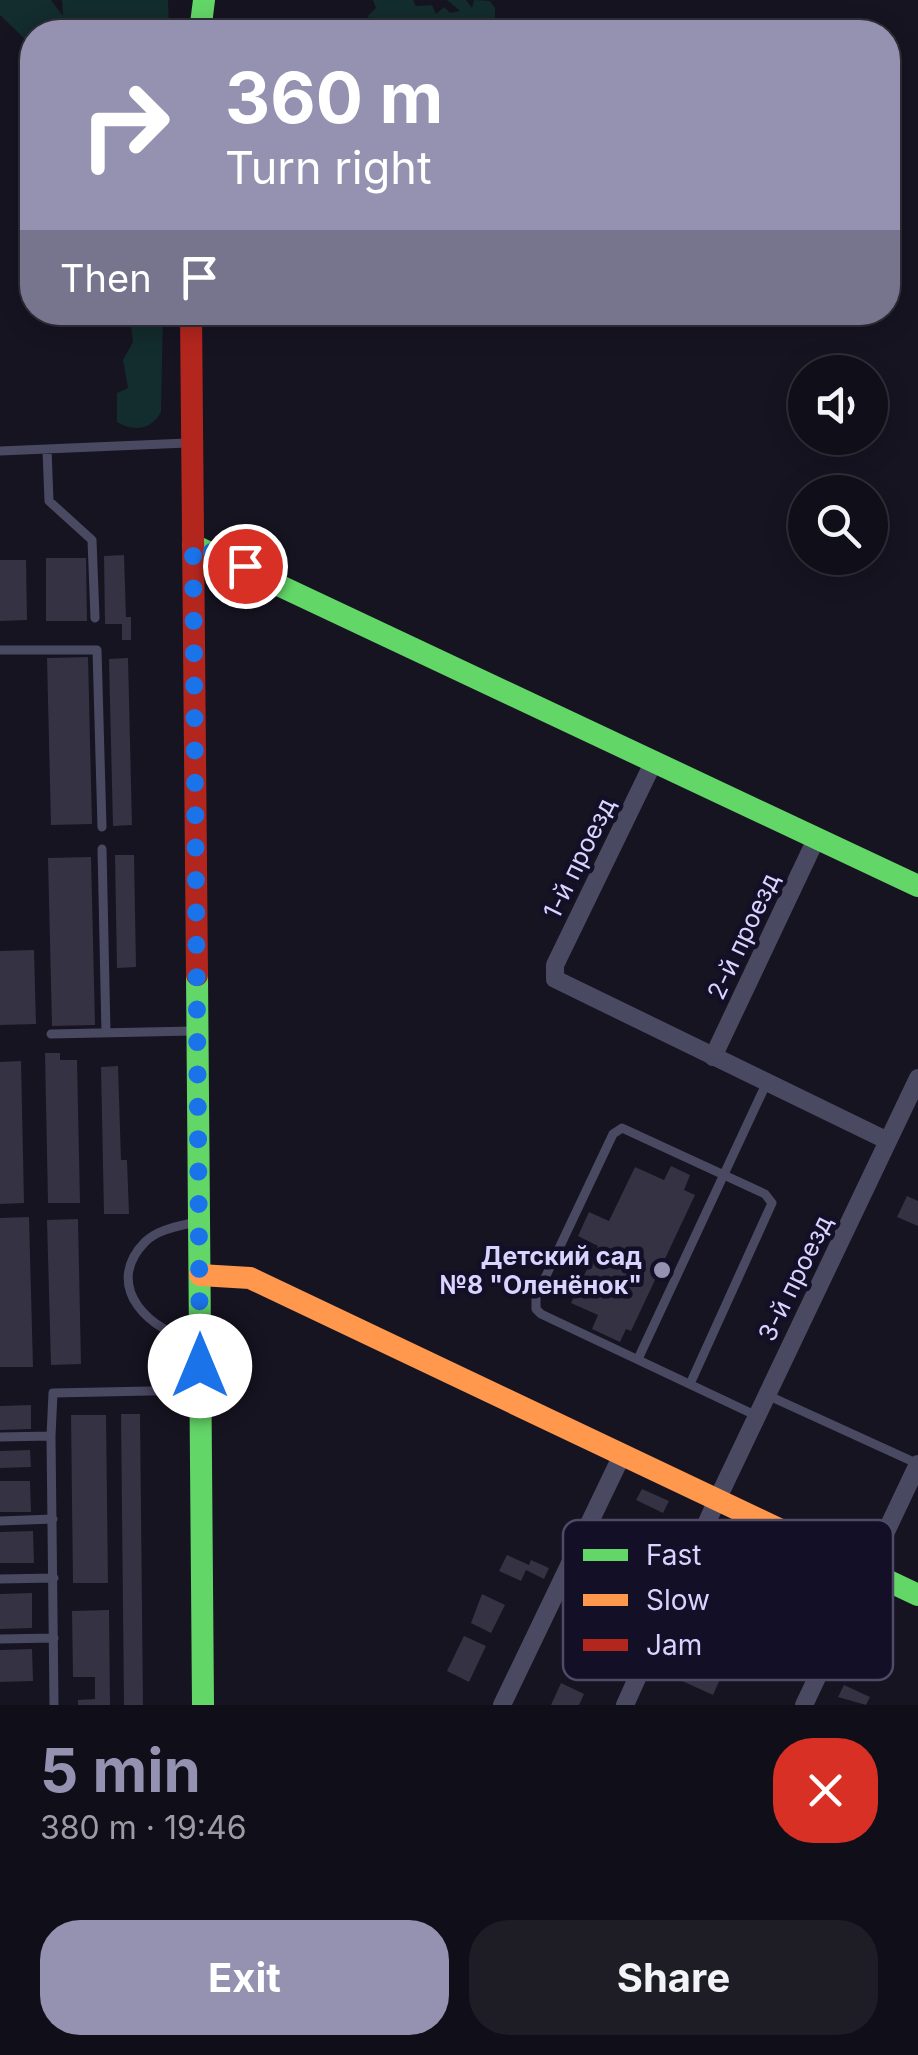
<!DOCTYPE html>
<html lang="en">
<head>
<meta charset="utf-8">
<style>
  :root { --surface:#100f19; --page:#1e1d26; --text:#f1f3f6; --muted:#9c9ca2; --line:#302f38; --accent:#9591b1 }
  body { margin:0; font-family:Inter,sans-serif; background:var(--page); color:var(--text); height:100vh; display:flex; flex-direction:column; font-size:38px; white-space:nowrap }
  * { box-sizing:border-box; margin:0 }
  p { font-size:32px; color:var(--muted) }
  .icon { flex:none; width:55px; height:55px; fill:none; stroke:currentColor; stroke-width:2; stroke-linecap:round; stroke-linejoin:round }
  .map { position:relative; height:1705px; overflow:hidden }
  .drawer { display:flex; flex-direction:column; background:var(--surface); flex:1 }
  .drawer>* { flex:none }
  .top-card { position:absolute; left:20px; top:20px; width:880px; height:305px; border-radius:40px; box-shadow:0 5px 25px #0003,0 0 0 2px var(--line); background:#9591b1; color:#fff; overflow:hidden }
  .controls { position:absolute; left:788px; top:355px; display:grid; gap:20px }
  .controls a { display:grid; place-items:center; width:100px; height:100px; border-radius:50%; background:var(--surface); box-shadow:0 5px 25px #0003,0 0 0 2px var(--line); font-size:50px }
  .pin { position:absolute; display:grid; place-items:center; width:85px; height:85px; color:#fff; margin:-42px; border:5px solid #fff; border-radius:50%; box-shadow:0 2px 10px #0007 }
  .me { position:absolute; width:110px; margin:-55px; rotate:0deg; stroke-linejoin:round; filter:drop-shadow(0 0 8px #0008) }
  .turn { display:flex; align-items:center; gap:35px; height:210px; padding:0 40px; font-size:45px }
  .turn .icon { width:130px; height:130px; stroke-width:2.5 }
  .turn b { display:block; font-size:70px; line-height:85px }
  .then { display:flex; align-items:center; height:95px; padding:0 40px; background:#0003; gap:20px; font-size:38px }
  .round { display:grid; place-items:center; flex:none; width:105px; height:105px; border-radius:40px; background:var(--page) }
  .head { display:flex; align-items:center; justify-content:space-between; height:170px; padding:0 40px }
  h1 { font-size:60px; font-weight:700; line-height:75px; color:var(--accent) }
  .button { display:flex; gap:20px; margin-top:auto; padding:20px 40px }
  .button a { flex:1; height:115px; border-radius:40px; background:var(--accent); color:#fff; font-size:40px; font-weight:700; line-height:115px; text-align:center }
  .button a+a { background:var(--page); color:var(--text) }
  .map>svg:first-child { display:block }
  .green { fill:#132c2d }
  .building { fill:#343243 }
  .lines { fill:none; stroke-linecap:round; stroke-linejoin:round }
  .lane { stroke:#4a4962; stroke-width:9 }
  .street { stroke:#4a4962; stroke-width:18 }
  .fast { stroke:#63d668; stroke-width:22 }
  .slow { stroke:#ff974d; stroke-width:22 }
  .jam { stroke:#b3261e; stroke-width:22 }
  .route { stroke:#1a73e8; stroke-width:18; stroke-dasharray:0 32.4 }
  .poi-dot { fill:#9591b1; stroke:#130f26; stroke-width:4 }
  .labels { text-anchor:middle; stroke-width:9; stroke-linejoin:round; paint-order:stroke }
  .street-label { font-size:25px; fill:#d9d4ff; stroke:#130f26 }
  .poi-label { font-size:25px; font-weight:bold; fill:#d9d4ff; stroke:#130f26; text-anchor:end }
  .key { fill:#130f26; stroke:#4e4a67; stroke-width:2.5 }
  .key-label { font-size:28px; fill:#d9d4ff }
</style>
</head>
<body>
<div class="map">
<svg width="918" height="1705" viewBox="0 0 918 1705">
  <rect width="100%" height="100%" fill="#161421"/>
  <!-- green -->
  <path class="green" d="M0,0H51L63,16L62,0H168L169,32H32V46L0,15Z
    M373,0H413L416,6L432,5L436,14L444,7L450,13L460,11L447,0H466L472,8L474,0L490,1L495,8V32H374L368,16L376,8Z
    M129,313H163L161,412C152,430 133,432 117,422V393L128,388L123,360L133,342Z"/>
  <!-- building -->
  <path class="building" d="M124,555L126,617H131V640H122V624H105L104,556Z
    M46,558H86L87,621H46Z
    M0,560H26L27,620L0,621Z
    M88,657L92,824L51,825L47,658Z
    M128,658L132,825L113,826L109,659Z
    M115,855H134L136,967L117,968Z
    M91,857L95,1025L52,1026L48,858Z
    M34,950L36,1024L0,1025V951Z
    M45,1053H60V1060H77L80,1203H48Z
    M21,1061L24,1203L0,1204V1062Z
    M118,1066L121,1160H127L129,1214H104L101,1067Z
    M671,1166L690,1175L684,1190L695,1195L631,1331L626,1329L620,1342L592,1329L598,1315L571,1303L598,1246L578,1236L589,1212L609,1221L635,1167L664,1180Z
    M907,1196L918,1201V1226L897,1217Z
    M29,1217L33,1367H0V1218Z
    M78,1219L81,1364L51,1365L47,1220Z
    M31,1405V1429L0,1430V1406Z
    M121,1414H140L143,1705H124Z
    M71,1415H106L108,1583H73Z
    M30,1450L31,1467L0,1468V1451Z
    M0,1481H30L31,1512H0Z
    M642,1489L669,1501L663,1513L636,1500Z
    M33,1531L34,1563H0V1532Z
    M507,1555L529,1565L531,1560L549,1568L544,1579L526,1570L521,1581L499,1571Z
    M32,1593V1628L0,1629V1594Z
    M482,1594L505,1605L491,1633L471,1623Z
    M109,1610L110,1705H78V1700L95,1699V1677H73L72,1611Z
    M464,1636L486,1646L469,1682L447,1671Z
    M32,1649L33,1681L0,1682V1650Z
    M688,1662L721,1677L713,1695L680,1680Z
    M561,1683L584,1694L579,1705H551Z
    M844,1685L870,1697L866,1705L838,1697Z"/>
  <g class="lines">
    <!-- lane -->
    <path class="lane" d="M47,449L49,501L92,540L95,618
      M0,451L187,443
      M0,650H97L102,827
      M102,849L106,1033
      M51,1034L193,1031
      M196,1222C180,1226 158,1229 145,1242C101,1287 152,1334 198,1341
      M638,1359L767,1082
      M690,1384L772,1203L765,1194L622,1128L613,1134L536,1297V1309L541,1314L757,1416
      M767,1395L918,1464
      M51,1436L54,1705
      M0,1437L51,1436L53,1393L198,1390
      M0,1521L53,1519
      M0,1579L54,1578
      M0,1639L54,1638"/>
    <!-- street -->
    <path class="street" d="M654,761L555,965V979L888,1141
      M713,1057L817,837
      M502,1705L622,1455
      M625,1705L717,1500L918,1078
      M804,1705L918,1464"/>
    <!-- fast -->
    <path class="fast" d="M200,32L204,0
      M193,545L918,886
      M197,975L203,1705
      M802,1540L918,1595"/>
    <!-- slow -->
    <path class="slow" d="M200,1275L250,1278L802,1540"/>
    <!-- jam -->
    <path class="jam" d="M191,312L197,975"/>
  </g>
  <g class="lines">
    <!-- route -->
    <path class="route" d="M200,1366L193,544L245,566"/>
  </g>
  <!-- markers -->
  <circle class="poi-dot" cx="662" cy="1270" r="10"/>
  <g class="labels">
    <!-- street labels -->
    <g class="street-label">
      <text transform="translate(579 858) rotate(-64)" y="9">1-й проезд</text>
      <text transform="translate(743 936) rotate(-65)" y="9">2-й проезд</text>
      <text transform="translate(795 1278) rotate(-64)" y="9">3-й проезд</text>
    </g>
    <!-- poi labels -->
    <g class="poi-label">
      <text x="642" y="1265">Детский сад<tspan x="642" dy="29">№8 "Оленёнок"</tspan></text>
    </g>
  </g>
  <!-- legend -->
  <rect x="563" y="1520" width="330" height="160" rx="15" class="key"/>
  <rect x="583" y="1549" width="45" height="12" fill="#63d668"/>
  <rect x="583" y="1594" width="45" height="12" fill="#ff974d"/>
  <rect x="583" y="1639" width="45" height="12" fill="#b3261e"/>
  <g class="key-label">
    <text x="646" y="1565">Fast</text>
    <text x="646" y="1610">Slow</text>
    <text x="646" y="1655">Jam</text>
  </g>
</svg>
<div class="controls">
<a><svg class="icon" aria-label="sound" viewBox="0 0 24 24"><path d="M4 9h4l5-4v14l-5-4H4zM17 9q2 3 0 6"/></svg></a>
<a><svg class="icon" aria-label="search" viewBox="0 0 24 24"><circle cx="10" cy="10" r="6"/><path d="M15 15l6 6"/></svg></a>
</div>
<div class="pin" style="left:245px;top:566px;background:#d93025"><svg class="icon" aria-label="arrive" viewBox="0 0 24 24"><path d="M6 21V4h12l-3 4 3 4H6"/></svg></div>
<svg class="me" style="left:200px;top:1366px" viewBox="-20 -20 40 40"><circle r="19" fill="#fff"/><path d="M0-13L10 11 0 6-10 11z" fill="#1a73e8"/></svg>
<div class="top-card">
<div class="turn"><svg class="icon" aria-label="right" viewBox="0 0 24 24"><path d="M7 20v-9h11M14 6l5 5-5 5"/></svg><div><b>360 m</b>Turn right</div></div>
<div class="then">Then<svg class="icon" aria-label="arrive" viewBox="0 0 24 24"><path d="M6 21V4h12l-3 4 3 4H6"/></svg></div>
</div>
</div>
<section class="drawer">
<div class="head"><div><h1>5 min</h1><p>380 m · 19:46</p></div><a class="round" style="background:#d93025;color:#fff"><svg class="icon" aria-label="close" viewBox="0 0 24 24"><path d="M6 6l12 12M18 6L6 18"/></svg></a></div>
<div class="button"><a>Exit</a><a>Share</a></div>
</section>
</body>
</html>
